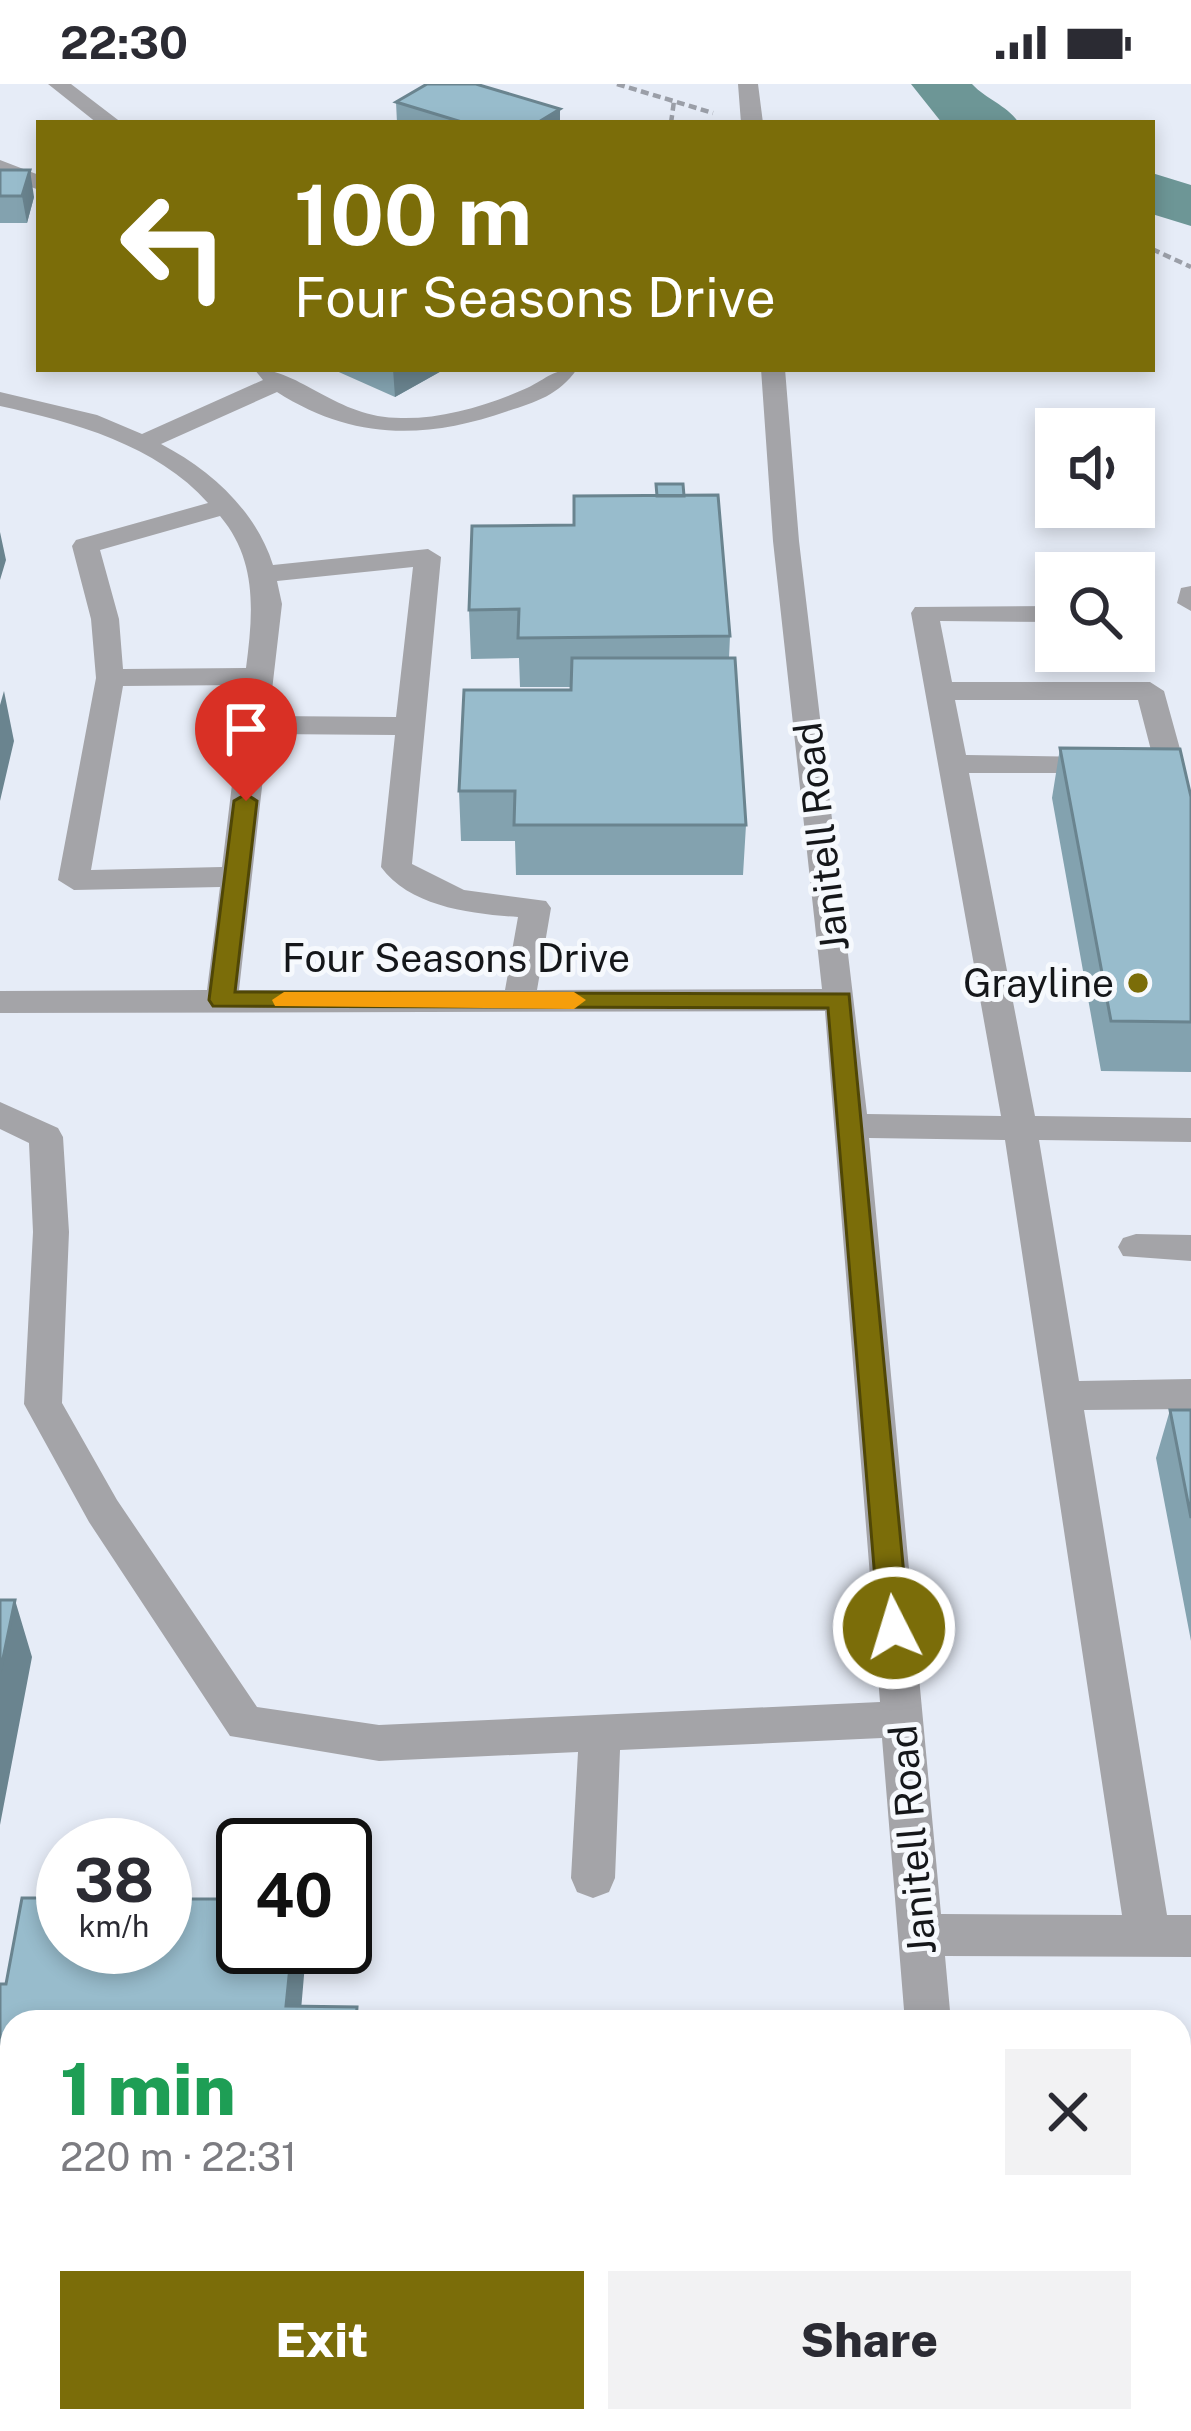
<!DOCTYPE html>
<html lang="en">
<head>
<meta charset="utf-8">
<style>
  :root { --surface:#fff; --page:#f2f2f3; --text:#2b2b33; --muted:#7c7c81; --accent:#7b6d09 }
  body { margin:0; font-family:"Public Sans",sans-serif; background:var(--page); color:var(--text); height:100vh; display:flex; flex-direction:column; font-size:45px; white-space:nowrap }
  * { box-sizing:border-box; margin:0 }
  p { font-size:39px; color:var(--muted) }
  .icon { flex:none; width:66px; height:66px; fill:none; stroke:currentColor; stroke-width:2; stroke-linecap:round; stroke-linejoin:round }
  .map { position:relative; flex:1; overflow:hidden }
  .sheet { position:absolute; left:0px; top:1926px; width:1191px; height:423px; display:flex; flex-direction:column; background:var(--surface); border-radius:36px 36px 0 0; box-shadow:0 6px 18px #0003 }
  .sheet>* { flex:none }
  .banner { position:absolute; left:36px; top:36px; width:1119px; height:252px; border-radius:0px; box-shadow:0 6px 18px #0003; background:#7b6d09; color:#fff; overflow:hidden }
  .buttons { position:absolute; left:1035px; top:324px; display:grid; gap:24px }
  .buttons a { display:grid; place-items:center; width:120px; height:120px; border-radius:0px; background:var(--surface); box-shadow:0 6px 18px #0003; font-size:60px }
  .speed { position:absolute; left:36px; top:1734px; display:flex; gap:24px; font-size:60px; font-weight:700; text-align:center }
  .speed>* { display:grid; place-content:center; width:156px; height:156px; border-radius:50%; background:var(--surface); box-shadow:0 6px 18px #0003; line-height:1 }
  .speed small { font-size:30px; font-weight:400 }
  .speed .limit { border:6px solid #111; border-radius:18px; background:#fff; color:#111 }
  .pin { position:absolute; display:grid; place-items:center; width:102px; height:102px; color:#fff; margin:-123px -51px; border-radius:50% 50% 50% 0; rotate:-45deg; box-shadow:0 0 12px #0007 }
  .pin .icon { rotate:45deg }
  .me { position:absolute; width:132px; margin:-66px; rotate:355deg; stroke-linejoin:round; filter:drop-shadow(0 0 9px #0008) }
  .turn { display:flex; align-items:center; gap:42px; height:252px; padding:0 60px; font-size:54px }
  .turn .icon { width:156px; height:156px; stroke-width:2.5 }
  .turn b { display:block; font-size:84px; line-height:102px }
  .round { display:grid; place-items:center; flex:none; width:126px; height:126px; border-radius:0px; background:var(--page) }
  .head { display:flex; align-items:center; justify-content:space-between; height:204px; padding:0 60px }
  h1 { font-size:72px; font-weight:800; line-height:90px; color:#1e9e55 }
  .primary-button { display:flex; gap:24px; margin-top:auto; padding:24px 60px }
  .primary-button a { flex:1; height:138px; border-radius:0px; background:var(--accent); color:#fff; font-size:48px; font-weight:800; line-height:138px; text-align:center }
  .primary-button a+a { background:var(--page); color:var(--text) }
  .status { display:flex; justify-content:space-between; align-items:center; height:84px; padding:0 60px; background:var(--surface); direction:ltr }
  .status svg { height:33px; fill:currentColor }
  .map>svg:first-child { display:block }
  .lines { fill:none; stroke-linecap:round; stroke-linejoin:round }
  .river { fill:#6d9696; fill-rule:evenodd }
  .path { stroke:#9b9fa8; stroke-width:4.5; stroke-dasharray:8 4.5; stroke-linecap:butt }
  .minor { fill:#a4a4a8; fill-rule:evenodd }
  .wall { fill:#83a2af }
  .shaded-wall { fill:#6a848f }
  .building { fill:#98bccc; stroke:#6a848f; stroke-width:3 }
  .route { fill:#7b6d09; stroke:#504706; stroke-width:3 }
  .slow { fill:#f59e0b }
  .poi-dot { fill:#7b6d09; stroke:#f6f9fd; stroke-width:4.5 }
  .labels { text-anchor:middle; stroke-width:10; stroke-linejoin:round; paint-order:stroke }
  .street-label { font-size:39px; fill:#15171a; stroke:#f6f9fd }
  .poi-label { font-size:39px; fill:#15171a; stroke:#f6f9fd; text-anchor:end }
</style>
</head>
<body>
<div class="status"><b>22:30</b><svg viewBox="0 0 49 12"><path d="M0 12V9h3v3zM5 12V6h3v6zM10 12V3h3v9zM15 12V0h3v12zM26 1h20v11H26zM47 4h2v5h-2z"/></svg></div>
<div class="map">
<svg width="1191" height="2347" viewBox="0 0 1191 2347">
  <rect width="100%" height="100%" fill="#e6ecf7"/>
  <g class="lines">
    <!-- river -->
    <path class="river" d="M911,0H972C987,16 1007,21 1019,39H942Z
      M1152,89L1191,101V142L1152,130Z"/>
    <!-- path -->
    <path class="path" d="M617,0L713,29
      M671,39L674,17
      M1152,165L1191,183"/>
    <!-- minor -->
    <path class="minor" d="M48,0H71L122,39H97Z
      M738,0H758L763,39H741Z
      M0,76L39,91V106L0,91Z
      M254,285C301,285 336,334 401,334C443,335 489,321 527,304C548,294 553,285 577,285C559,311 536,318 508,327C425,356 352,356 277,308L161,360C211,386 256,427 273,481L428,465L441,473L412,780L464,806L546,817L551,824L537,906L822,905L773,457L761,285H785L799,457L867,1030L1001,1032L911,529L915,523L1056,522V538L940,537L952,598H1150L1164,607L1185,683L1180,689H969L1035,1032L1191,1034V1058L1039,1056L1079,1297L1191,1295V1325L1084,1326L1167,1831H1191V1873L945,1872L951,1938H905L882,1654L620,1666L615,1794L609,1808L593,1814L577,1808L571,1794L578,1668L379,1677L230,1652L89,1438L24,1320L33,1148L29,1059L0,1045V1018L58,1044L63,1053L69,1148L62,1319L117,1416L257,1623L379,1641L880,1618L825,927L0,929V907L207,906L220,803L74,806L58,796L96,594L91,535L72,462L76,456L208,419C157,361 73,338 0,322V308L97,331L142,350L263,296ZM220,432C258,477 253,530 246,584L123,585L119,535L100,466ZM413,483L396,633L269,632L282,520L277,497ZM244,601L222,783L91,786L123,602ZM955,616H1138L1153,674L966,671ZM268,650L395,651L381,783C410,823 472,830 518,833L505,906H239ZM869,1054L1005,1056L1122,1831L941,1830Z
      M1191,502V527L1177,519L1181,504Z
      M1136,1150L1191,1151V1177L1123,1172L1118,1163L1123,1154Z
      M936,2337H988L989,2347H937Z"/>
  </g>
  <!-- wall -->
  <path class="wall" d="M396,18L560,25V39H397Z
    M0,86L34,113L27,139H0Z
    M332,285H445L395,313Z
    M684,412L730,552L729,574L746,741L743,791H516L515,757H461L459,707L571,606L572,603H520L519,574L471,575L469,526Z
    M1060,664L1191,713V988L1101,987L1052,714Z
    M1170,1326H1191V1557L1156,1374Z"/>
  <!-- shaded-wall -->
  <path class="shaded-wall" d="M560,25V39H537Z
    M30,86L34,113L27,139L22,112Z
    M393,285H445L395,313Z
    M0,448L6,476L0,496Z
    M4,607L14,657L0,717V621Z
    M15,1516L32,1573L0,1741V1589Z
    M292,1863H305L306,1868L300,1938L286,1922Z
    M450,2337H457V2347H450Z"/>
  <!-- building -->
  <path class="building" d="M427,0H476L560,25L537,39H465L396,18Z
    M0,86H30L22,112H0Z
    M656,400H683L684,412H657Z
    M718,411L730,552L518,554L519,525L469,526L472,442L574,441V412Z
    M572,574H735L746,741H514L515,707H459L464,606H571Z
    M1060,664L1180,665L1191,713V938L1111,937Z
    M1170,1326H1191V1434Z
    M0,1516H15L0,1589Z
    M22,1814H63V1863H165V1815H243V1863H292L286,1922L357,1923L356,1938H12V2337H450V2347H0V1900H6Z"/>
  <!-- route -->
  <path class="route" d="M246,710L257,717L235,908L849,910L909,1544L905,1553L894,1557L883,1553L879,1544L828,924L213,922L209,916L234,717Z"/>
  <!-- slow -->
  <path class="slow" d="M284,908H574L586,916L574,925L275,922L272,916Z"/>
  <!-- markers -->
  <circle class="poi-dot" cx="1138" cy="899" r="12"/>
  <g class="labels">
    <!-- street labels -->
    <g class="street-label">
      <text transform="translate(821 753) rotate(-97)" y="14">Janitell Road</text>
      <text x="456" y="888">Four Seasons Drive</text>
      <text transform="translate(912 1756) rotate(-95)" y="14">Janitell Road</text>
    </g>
    <!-- poi labels -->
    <g class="poi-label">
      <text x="1114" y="913">Grayline</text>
    </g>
  </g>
</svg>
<div class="buttons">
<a><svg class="icon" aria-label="sound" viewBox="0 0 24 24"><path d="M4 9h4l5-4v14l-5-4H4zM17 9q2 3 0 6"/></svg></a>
<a><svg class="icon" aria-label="search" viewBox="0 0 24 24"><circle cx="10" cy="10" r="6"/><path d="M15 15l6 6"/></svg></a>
</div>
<div class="speed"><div>38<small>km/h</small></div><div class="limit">40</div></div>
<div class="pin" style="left:246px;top:717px;background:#d93025"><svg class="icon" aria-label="arrive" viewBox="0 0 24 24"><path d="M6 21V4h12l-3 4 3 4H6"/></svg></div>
<svg class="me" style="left:894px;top:1544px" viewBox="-20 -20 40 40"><circle r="17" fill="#7b6d09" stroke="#fff" stroke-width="3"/><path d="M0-11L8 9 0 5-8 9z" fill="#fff"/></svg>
<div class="banner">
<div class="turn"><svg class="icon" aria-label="left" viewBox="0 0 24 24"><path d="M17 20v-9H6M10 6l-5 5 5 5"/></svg><div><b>100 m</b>Four Seasons Drive</div></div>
</div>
<section class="sheet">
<div class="head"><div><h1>1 min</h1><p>220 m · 22:31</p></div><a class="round"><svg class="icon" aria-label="close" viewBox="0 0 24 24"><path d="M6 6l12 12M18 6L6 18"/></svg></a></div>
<div class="primary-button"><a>Exit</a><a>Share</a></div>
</section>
</div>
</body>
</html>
